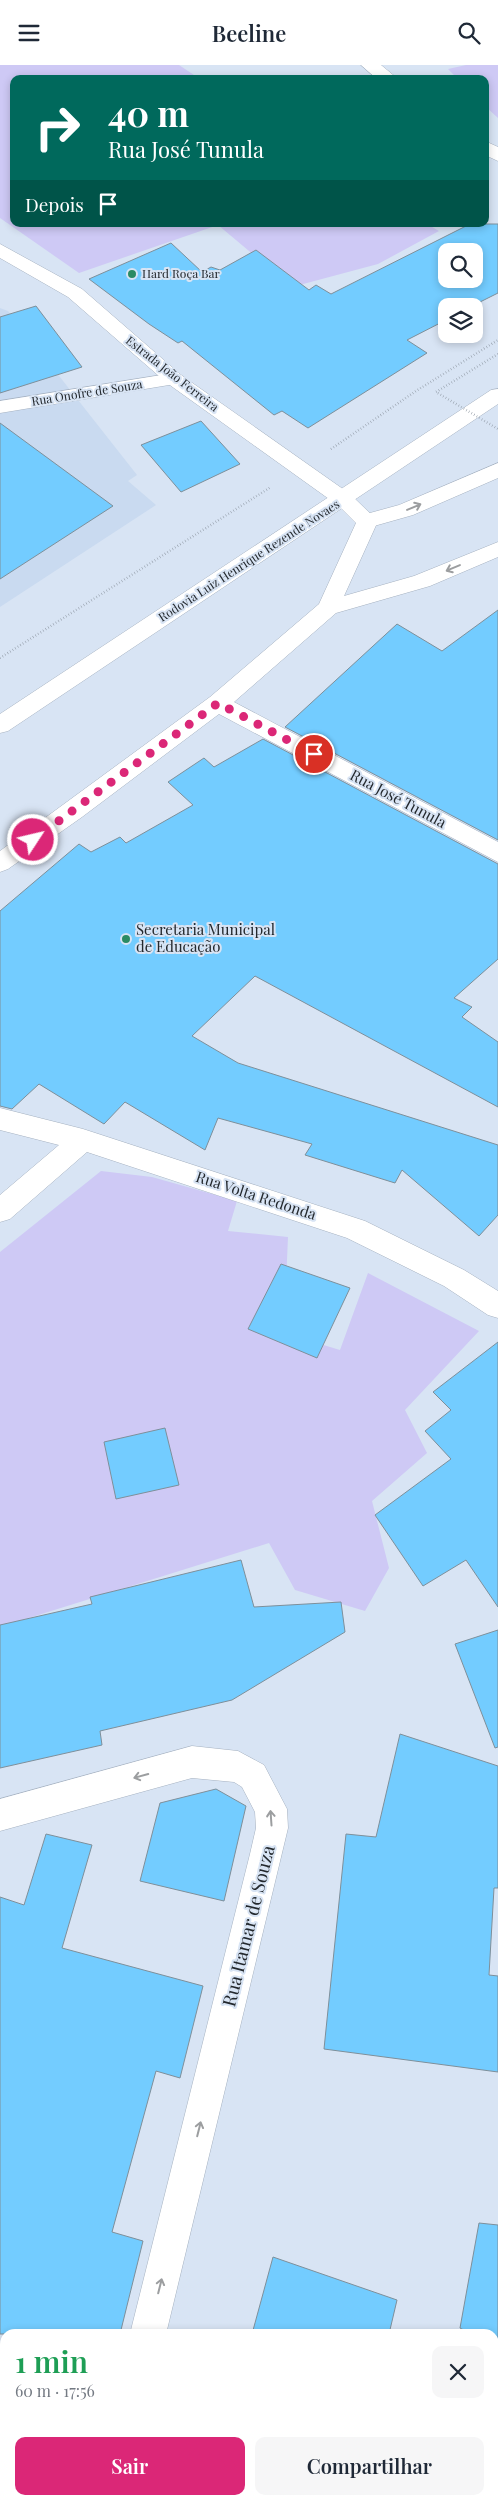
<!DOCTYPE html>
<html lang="pt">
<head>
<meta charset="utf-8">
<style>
  :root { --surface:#fff; --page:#f6f6f7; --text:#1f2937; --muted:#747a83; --accent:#db2777 }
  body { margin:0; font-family:"Playfair Display",serif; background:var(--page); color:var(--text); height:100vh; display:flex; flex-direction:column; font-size:19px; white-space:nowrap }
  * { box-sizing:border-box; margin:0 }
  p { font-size:16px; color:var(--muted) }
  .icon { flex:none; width:28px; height:28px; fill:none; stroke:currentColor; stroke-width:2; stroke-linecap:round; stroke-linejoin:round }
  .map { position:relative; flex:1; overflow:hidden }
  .sheet { position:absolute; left:0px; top:2264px; width:499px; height:176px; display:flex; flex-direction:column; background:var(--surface); border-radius:15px 15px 0 0; box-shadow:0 2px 8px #0003 }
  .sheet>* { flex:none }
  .hud { position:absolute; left:10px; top:10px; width:479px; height:152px; border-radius:10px; box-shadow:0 2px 8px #0003; background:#00695c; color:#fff; overflow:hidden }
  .tools { position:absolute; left:438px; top:178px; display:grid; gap:10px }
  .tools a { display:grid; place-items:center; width:45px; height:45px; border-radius:10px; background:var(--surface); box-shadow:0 2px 8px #0003; font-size:25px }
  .pin { position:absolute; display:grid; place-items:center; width:42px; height:42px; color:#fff; margin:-21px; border:2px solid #fff; border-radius:50%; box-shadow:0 1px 5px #0007 }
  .me { position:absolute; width:55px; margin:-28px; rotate:55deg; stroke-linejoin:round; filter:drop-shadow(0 0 4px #0008) }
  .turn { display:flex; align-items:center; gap:18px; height:105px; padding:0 15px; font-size:22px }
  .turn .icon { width:65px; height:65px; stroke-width:2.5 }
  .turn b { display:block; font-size:35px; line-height:42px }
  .then { display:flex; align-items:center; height:48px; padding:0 15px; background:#0003; gap:10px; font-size:19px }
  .round { display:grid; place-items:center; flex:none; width:52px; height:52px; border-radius:10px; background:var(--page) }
  .head { display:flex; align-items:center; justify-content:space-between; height:85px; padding:0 15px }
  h1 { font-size:30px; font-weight:600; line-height:38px; color:#1e9e55 }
  .button { display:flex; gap:10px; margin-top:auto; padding:10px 15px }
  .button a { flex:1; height:58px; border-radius:10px; background:var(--accent); color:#fff; font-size:20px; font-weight:600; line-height:58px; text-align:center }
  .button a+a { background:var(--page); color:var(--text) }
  header { display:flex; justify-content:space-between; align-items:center; height:65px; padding:0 15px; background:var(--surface); font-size:22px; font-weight:600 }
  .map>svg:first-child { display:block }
  .built { fill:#c9daf0 }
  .green { fill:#cec9f5 }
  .building { fill:#73ccff; stroke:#7e8f9a; fill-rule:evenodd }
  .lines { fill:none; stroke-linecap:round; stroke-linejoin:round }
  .service-casing { stroke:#a5b1c0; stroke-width:1 }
  .minor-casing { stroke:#a5b1c0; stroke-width:1 }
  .tertiary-casing { stroke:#a5b1c0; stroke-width:1 }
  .trunk-casing { stroke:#a5b1c0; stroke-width:1 }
  .path { stroke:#89929d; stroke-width:2.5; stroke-dasharray:0.5 2.5; stroke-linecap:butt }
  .service { fill:#fff; fill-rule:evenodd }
  .minor { fill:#fff; fill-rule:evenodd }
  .tertiary { fill:#fff; fill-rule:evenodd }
  .trunk { fill:#fff; fill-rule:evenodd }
  .path-bridge { stroke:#89929d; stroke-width:2.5; stroke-dasharray:0.5 2.5; stroke-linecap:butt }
  .oneway { stroke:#9c9ea0 }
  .route { stroke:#db2777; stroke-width:9; stroke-dasharray:0 16.2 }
  .poi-dot { fill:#2a8b64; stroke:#d8e4f4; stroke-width:2 }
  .labels { text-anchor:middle; stroke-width:4; stroke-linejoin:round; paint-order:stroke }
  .far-poi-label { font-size:12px; fill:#23282d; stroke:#d8e4f4; text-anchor:start }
  .far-street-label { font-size:12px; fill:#23282d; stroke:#d8e4f4 }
  .street-label { font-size:15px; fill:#23282d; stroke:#d8e4f4 }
  .poi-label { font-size:15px; fill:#23282d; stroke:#d8e4f4; text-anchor:start }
  .near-street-label { font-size:18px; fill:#23282d; stroke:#d8e4f4 }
</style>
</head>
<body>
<header><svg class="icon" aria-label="menu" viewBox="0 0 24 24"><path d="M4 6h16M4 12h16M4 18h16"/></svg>Beeline<svg class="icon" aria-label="search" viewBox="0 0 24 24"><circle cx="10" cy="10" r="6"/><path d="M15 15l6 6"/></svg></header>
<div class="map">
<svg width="498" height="2439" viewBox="0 0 498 2439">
  <rect width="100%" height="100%" fill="#d8e4f4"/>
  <!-- built -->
  <path class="built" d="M0,243L8,246L137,410L128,416L156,440L0,542Z"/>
  <!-- green -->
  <path class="green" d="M0,0H179L200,14H14V159H427L439,166L378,199L292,222L218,160L79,208L0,153Z
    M466,0H498V53L485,41V14H458L448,4Z
    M101,1106L152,1112L237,1136L228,1166L288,1172L286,1218L264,1262L340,1285L368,1208L479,1266L405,1345L427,1388L372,1436L389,1503L365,1546L295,1525L269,1478L0,1562V1187Z"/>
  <!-- building -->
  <path class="building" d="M470,159H498V228L472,241H446V255L407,275L427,288L308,363L282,346L274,350L182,276L178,278L149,259L89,214L171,178L202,207L211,202L220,205L256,185L309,225L316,220L331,229ZM446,186H474V214H446Z
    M36,241L82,302L0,328V252Z
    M201,356L240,399L181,427L141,380Z
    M0,358L113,441L0,514Z
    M498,545V775L285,662L397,559L442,586Z
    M263,674L498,799V894L454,933L472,942L462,952L498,977V1042L255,911L192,971L238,998L498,1080V1150L479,1171L402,1105L395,1118L305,1090L312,1079L218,1053L205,1085L125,1037L104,1059L39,1019L12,1044L0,1041V846L79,779L91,787L120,772L126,778L193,740L168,717L204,693L214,702Z
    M281,1199L350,1223L317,1293L248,1264Z
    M498,1277V1542L466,1495L423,1521L375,1450L451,1394L425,1366L451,1345L433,1327Z
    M165,1363L179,1420L116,1434L104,1377Z
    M241,1495L254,1542L341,1537L345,1567L232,1635L100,1666L102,1680L0,1703V1560L92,1539L90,1532Z
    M498,1565V1682L495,1683L455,1579Z
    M400,1669L498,1701V1823H494L489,1910L498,1911V2007L324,1984L346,1769L376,1772Z
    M216,1724L246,1741L224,1836L140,1816L160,1738Z
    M46,1769L92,1780L62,1883L203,1921L180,2013L156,2006L112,2167L143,2176L120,2269H0V1832L24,1840Z
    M479,2158L498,2160V2281L494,2279V2269H471L460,2263Z
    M273,2192L397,2235L389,2269H252Z"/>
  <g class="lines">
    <defs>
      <path id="service" d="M498,398V413L413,450L367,463L359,461L356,456L359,451L399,440Z"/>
      <path id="minor" d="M361,0H381L398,14H377Z
        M485,76L498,82V96L485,90Z
        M174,308L181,310L184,314L181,318L0,348V336Z
        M343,427L350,429L378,456L344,531L414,511L498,477V492L430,521L336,548L234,637L498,777V797L219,649L82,752L8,804L0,807V786L210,632L319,539L356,458L332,434L336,429Z
        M0,1043L83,1064L365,1156L464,1205L498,1226V1253L488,1250L444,1221L347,1173L87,1087L10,1154L0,1157V1130L59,1080L0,1065Z
        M192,1681L238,1686L264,1700L287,1744L288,1763L166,2269H130L250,1789L256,1763L255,1747L242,1722L234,1717L192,1713L0,1766V1734Z
        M88,2435H126L125,2439H87Z"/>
      <path id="tertiary" d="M0,179L82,224L181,310L350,429L354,434L350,439L343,441L336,439L167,318L68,232L0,193Z"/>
      <path id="trunk" d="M498,324V339L8,666L0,668V649L491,325Z"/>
    </defs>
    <!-- service casing -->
    <use href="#service" class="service-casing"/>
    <!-- minor casing -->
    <use href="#minor" class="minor-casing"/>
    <!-- tertiary casing -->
    <use href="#tertiary" class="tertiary-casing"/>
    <!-- trunk casing -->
    <use href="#trunk" class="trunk-casing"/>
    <!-- path -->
    <path class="path" d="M331,384L416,326L498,275
      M0,593L271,422"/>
    <!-- service -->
    <use href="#service" class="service"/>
    <!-- minor -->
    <use href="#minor" class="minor"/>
    <!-- tertiary -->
    <use href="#tertiary" class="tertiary"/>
    <!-- trunk -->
    <use href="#trunk" class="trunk"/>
    <!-- path-bridge -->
    <path class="path-bridge" d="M498,289L436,327L498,364"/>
  </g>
  <!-- one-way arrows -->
  <defs><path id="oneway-shaft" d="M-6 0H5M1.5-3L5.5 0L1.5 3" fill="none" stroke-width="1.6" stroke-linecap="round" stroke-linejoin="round" transform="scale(1.25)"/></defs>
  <g class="oneway">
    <use href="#oneway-shaft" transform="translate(414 442) rotate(-23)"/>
    <use href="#oneway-shaft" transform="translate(453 503) rotate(157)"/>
    <use href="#oneway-shaft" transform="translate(141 1711) rotate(165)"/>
    <use href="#oneway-shaft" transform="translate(271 1753) rotate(-94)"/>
    <use href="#oneway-shaft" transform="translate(199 2064) rotate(-76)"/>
    <use href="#oneway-shaft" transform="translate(160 2221) rotate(-76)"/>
  </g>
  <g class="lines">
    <!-- route -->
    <path class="route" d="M33,775L218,638L314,689"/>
  </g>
  <!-- markers -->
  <g class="poi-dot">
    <circle cx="132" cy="209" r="5"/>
    <circle cx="126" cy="874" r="5"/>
  </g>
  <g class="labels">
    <!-- far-poi labels -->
    <g class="far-poi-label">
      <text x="142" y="213">Hard Roça Bar</text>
    </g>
    <!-- far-street labels -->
    <g class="far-street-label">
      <text transform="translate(172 309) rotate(38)" y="4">Estrada João Ferreira</text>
      <text transform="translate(87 328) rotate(-9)" y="4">Rua Onofre de Souza</text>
      <text transform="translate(249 496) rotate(-33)" y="4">Rodovia Luiz Henrique Rezende Novaes</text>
    </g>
    <!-- street labels -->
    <g class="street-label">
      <text transform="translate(398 734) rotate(28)" y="5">Rua José Tunula</text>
      <text transform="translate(256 1131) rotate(18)" y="5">Rua Volta Redonda</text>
    </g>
    <!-- poi labels -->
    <g class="poi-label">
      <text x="136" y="870">Secretaria Municipal<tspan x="136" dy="17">de Educação</tspan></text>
    </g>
    <!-- near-street labels -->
    <g class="near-street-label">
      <text transform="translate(249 1861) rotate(-76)" y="6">Rua Itamar de Souza</text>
    </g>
  </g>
</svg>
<div class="tools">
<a><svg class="icon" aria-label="search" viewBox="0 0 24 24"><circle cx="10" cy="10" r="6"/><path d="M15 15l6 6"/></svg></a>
<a><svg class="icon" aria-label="layers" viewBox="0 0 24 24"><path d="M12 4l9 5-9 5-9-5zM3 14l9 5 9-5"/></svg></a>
</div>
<div class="pin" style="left:314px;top:689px;background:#d93025"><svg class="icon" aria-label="arrive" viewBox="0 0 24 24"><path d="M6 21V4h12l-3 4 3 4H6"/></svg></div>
<svg class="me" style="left:33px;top:775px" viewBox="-20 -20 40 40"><circle r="17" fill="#db2777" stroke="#fff" stroke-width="3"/><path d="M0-11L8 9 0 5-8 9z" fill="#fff"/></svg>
<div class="hud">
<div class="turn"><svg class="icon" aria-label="right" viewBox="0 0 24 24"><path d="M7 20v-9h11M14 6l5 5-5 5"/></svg><div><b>40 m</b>Rua José Tunula</div></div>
<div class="then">Depois<svg class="icon" aria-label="arrive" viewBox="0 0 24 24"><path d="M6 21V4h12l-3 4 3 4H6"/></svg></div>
</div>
<section class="sheet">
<div class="head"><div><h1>1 min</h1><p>60 m · 17:56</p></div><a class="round"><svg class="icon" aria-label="close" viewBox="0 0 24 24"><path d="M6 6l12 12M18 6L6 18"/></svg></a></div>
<div class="button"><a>Sair</a><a>Compartilhar</a></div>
</section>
</div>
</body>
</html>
